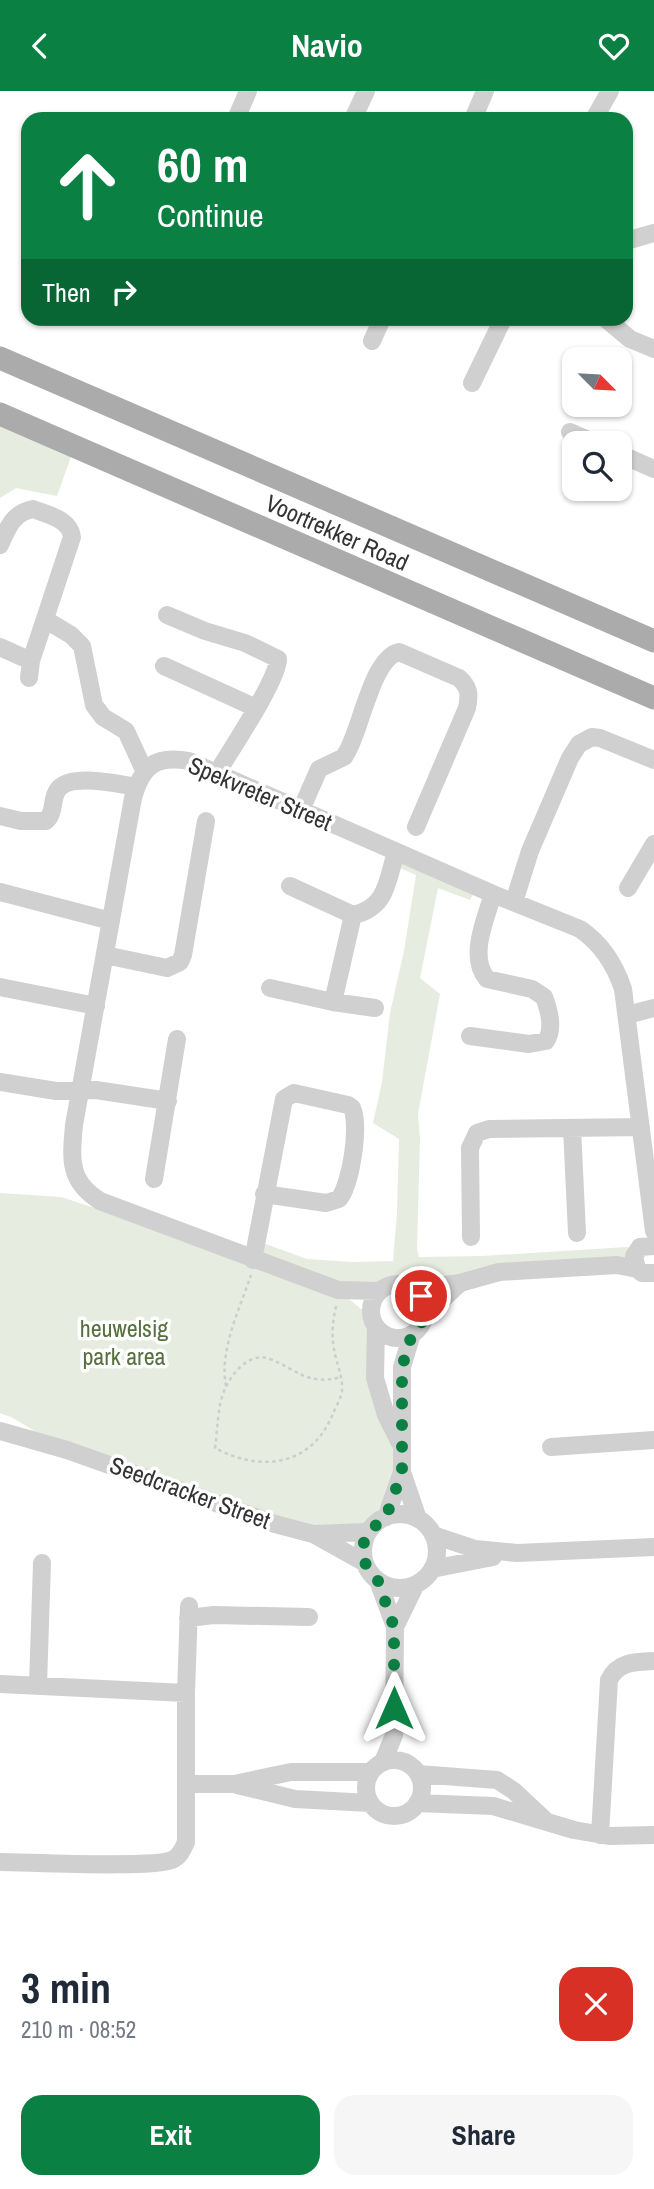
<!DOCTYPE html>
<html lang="en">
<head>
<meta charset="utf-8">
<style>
  :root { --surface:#fff; --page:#f6f6f7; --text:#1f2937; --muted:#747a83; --accent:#0b8043 }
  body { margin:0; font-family:"Archivo Narrow",sans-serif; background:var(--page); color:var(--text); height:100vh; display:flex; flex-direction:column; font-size:26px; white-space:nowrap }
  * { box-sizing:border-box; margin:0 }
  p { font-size:23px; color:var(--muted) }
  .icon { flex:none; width:38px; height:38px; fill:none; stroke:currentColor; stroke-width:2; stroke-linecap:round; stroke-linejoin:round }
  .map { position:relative; height:1853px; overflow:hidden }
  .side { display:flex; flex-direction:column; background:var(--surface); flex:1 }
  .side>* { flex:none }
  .top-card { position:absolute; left:21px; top:21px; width:612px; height:214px; border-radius:21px; box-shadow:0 2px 5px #0004; background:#0b8043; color:#fff; overflow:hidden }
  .needle { width:46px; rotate:114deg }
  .buttons { position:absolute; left:562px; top:256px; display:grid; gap:14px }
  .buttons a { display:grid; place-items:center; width:70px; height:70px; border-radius:14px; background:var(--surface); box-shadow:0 2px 5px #0004; font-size:35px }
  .pin { position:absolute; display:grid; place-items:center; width:60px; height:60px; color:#fff; margin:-30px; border:4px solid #fff; border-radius:50%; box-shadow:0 2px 7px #0007 }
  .me { position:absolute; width:77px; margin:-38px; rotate:0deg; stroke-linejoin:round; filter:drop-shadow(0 0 5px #0008) }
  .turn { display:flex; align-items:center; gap:24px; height:147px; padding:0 21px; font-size:32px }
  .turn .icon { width:91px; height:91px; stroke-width:2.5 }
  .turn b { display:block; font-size:49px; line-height:60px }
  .then { display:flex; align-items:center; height:66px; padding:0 21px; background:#0003; gap:14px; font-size:26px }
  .round { display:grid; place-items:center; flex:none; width:74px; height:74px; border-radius:21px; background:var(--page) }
  .headline { display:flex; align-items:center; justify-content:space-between; height:119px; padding:0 21px }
  h1 { font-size:42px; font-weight:800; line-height:52px }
  .action { display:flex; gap:14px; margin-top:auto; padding:14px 21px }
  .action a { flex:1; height:80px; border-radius:21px; background:var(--accent); color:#fff; font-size:28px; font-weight:800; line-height:80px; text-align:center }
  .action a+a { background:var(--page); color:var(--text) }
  header { display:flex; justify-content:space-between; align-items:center; height:91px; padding:0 21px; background:var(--accent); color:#fff; font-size:32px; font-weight:800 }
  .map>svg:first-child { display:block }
  .green { fill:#e6ecdf }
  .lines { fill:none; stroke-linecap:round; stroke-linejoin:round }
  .path { stroke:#cdcdcd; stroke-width:2.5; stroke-dasharray:3.5 3.5; stroke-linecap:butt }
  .minor { stroke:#d0d0d0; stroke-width:18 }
  .major { stroke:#ababab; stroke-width:23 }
  .route { stroke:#0b8043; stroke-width:12; stroke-dasharray:0 21.6 }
  .labels { text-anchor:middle; stroke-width:7; stroke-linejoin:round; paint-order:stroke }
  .street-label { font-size:24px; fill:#333; stroke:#fff }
  .park-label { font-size:24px; fill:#56703f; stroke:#fff }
</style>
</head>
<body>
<header><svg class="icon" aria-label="back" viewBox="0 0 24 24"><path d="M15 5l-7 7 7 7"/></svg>Navio<svg class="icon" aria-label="heart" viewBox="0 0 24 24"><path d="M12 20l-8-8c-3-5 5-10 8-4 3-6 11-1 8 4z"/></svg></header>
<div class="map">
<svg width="654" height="1853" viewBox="0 0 654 1853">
  <rect width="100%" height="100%" fill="#fff"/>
  <!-- green -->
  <path class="green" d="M0,333L72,363L57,405L16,397L0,407Z
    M405,765L477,796L470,809L438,797L420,887L440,903L418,1023L420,1047L417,1158L419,1166L482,1165L627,1156L636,1160L617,1174L407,1194L396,1193L379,1200L338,1199L371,1226L402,1381L364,1441L325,1443L62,1357L13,1327L0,1322V1102L61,1106L252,1168L255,1149L307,1168L352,1171L393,1170L397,1122L399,1048L373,1032L382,991L390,922L404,860L416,784L398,776Z"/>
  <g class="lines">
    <!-- path -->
    <path class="path" d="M336,1215C333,1229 331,1243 334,1258C336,1272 343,1285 342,1300C341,1308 335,1317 332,1325C310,1376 260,1381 215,1357C218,1338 217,1315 225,1298C232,1282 250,1260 270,1268C298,1279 307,1295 341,1286
      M226,1295C219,1259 240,1217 251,1184"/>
    <!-- minor -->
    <path class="minor" d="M236,28L248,0
      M353,28L366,0
      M473,28L485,0
      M594,28L610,0
      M626,150L654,142
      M606,228L630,248L654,258
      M372,250L382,228
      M472,292L503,228
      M570,341L595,352
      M620,363L654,378
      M0,454C8,436 13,422 33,418C48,424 70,428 72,446L31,570L29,587
      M167,524L205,540L245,552L278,568C278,589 230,660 217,682
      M46,529L71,544L82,555L94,614L103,626L126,640L144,679
      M0,556L31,570
      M164,575L256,617
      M301,719L319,678L344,666L347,661C361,638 372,567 399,561L459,587C469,596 470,603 467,617L416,736
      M0,725L21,730H46C55,722 51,710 57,700C68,681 118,693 136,696
      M290,795L353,824
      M628,797L654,753
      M0,801L111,830
      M514,811L530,760L570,667L579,653L592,646L600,647L654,669
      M105,864L167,877L180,871L183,864L206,730
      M0,896L96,915
      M270,897L333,911L375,917
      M333,911L353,824C387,817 387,790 396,761
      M627,924L654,917
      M470,945L529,953L546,950C554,938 549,919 544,906L532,898L487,888C468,866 486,827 493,803
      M0,991L56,1000L96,999L168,1010
      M572,1037L577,1142
      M154,1088L177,948
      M471,1146L470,1057L477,1042L489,1038L641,1036
      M654,1155L640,1156L634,1165L637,1178L642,1182H654
      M253,1169L284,1008L294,1002L348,1014L352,1017C360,1035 351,1093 339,1108L326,1112L264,1103
      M371 1220a27 27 0 1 1 54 0a27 27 0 1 1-54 0Z
      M414,1198L460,1192L499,1181L617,1174L637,1178
      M379,1200L338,1199L100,1110C68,1090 71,1068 74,1034L133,707C142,675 155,664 189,670L493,803L580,838C602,853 615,874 623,898L654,1140
      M424,1226L460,1192
      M376,1236L375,1287L386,1324L400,1352
      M412,1243L402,1276V1381L418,1428
      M0,1340L67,1359L275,1433L313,1443L365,1472
      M551,1356L654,1349
      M363 1460a37 37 0 1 1 74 0a37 37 0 1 1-74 0Z
      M386,1426L402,1381
      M313,1443L368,1441
      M433,1444L475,1458L517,1462L654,1456
      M432,1478L493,1466
      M378,1490L395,1536L394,1644L383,1671
      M188,1527L214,1524L309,1526
      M395,1536L416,1493
      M0,1593L186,1602
      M38,1594L42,1472
      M366 1697a28 28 0 1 1 56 0a28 28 0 1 1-56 0Z
      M418,1683L497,1689L514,1700L545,1729
      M186,1693H234L291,1681H371
      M237,1694L295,1708L370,1712
      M417,1712L493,1715L574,1739L609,1745L654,1744
      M600,1744L609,1589C618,1570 636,1571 654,1570
      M0,1771C27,1771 158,1778 174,1768C181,1764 183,1757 186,1751V1602L189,1515"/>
    <!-- major -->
    <path class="major" d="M0,267L654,550
      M0,323L654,607"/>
  </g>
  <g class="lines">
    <!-- route -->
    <path class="route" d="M394,1617V1536L378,1490L367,1477L363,1465V1454L368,1441L386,1426L402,1381V1276L412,1243L420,1235L424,1226L425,1215L421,1205"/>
  </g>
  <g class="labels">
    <!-- street labels -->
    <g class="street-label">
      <text transform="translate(337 442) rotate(24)" y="8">Voortrekker Road</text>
      <text transform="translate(260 703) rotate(23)" y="8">Spekvreter Street</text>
      <text transform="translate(190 1402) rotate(20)" y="8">Seedcracker Street</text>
    </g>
    <!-- park labels -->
    <g class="park-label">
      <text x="124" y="1246">heuwelsig<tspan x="124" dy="28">park area</tspan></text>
    </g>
  </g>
</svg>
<div class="buttons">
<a><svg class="needle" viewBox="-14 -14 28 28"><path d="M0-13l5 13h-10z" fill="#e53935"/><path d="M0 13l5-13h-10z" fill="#747a83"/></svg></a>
<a><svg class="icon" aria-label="search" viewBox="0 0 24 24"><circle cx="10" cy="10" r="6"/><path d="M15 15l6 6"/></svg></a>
</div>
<div class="pin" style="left:421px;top:1205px;background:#d93025"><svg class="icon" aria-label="arrive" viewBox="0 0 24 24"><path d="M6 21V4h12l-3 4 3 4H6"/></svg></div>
<svg class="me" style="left:394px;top:1617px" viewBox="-20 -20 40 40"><path d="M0-17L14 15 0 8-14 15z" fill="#0b8043" stroke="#fff" stroke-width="4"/></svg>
<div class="top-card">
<div class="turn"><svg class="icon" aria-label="ahead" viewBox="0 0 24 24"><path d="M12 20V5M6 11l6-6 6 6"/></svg><div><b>60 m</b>Continue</div></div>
<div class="then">Then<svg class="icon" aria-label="right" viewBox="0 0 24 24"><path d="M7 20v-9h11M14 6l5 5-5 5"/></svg></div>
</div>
</div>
<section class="side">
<div class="headline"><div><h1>3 min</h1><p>210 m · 08:52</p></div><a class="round" style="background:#d93025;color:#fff"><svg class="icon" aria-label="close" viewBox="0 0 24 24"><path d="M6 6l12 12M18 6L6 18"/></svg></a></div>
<div class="action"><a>Exit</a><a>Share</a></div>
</section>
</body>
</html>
